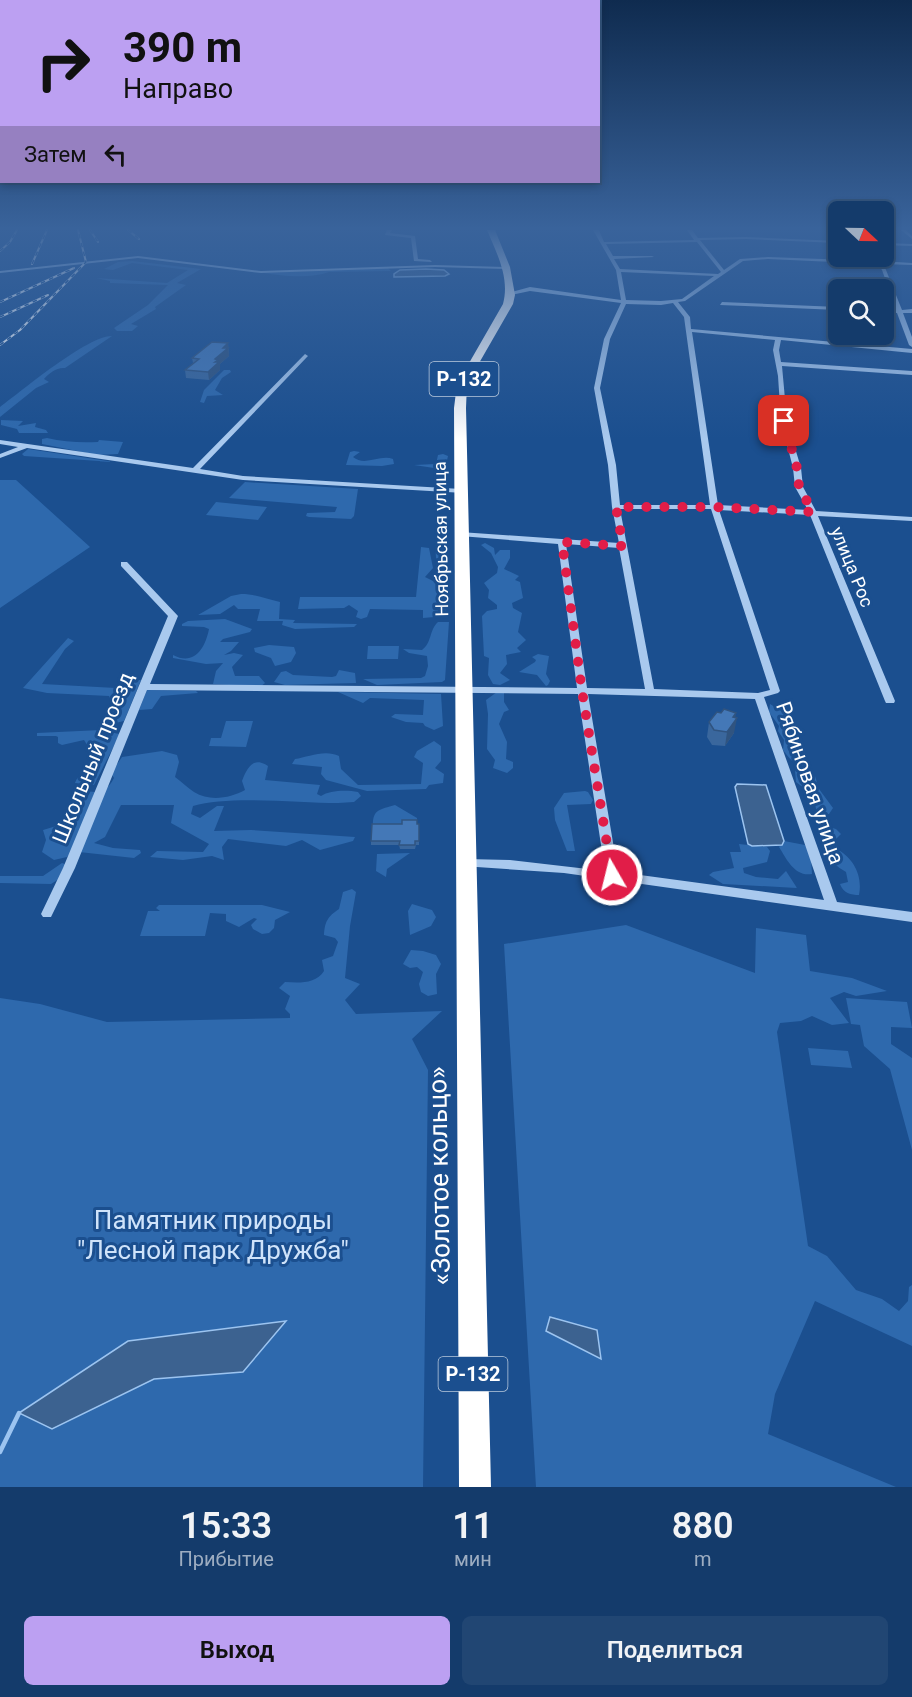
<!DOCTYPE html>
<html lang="ru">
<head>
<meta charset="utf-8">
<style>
  :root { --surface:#143b6b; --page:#214673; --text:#f1f3f6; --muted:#9dadc1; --line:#33557e; --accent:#bca0f2 }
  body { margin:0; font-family:Roboto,sans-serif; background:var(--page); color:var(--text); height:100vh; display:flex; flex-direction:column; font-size:22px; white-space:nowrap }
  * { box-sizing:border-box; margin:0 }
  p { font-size:20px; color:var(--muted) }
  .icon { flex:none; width:33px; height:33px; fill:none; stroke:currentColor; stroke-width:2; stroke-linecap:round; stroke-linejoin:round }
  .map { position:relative; height:1487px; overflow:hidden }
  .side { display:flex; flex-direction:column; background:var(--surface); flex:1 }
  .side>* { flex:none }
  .top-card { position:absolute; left:0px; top:0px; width:600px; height:183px; box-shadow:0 3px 9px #0003,0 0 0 2px var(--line); background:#bca0f2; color:#111; overflow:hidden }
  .needle { width:39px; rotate:112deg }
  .controls { position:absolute; left:828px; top:201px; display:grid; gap:12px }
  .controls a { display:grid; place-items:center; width:66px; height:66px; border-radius:9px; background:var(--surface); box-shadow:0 3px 9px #0003,0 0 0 2px var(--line); font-size:30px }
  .pin { position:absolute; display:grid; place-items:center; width:51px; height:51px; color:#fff; margin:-26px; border-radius:12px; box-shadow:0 3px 9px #0006 }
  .me { position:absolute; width:66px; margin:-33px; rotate:352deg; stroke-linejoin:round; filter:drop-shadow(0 0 4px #0008) }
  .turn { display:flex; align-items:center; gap:21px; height:126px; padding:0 24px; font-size:27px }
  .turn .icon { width:78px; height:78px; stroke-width:2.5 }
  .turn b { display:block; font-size:42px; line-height:51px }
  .then { display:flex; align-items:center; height:57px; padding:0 24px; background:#0003; gap:12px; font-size:22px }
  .eta { display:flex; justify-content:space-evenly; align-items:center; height:102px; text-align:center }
  .eta b { font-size:36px; font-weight:600; line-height:42px }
  .primary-button { display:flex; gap:12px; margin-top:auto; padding:12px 24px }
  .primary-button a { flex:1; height:69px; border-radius:9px; background:var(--accent); color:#111; font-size:24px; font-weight:600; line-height:69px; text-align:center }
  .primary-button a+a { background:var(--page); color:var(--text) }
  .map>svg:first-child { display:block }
  .green { fill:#2e69ad }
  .water { fill:#3c6290; stroke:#9cc4f0; stroke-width:1.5 }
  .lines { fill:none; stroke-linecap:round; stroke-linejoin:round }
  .stream { stroke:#9cc4f0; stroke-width:4.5 }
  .minor { fill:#a9c9ee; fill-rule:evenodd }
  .highway { fill:#fff; fill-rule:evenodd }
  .rail-casing { stroke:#fff; stroke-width:2 }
  .rail { stroke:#1b4f8f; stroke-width:1.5; stroke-dasharray:4.5; stroke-linecap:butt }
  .wall { fill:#3a679d }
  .shaded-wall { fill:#305480 }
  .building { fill:#4478b7; stroke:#305480; stroke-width:1.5 }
  .route { stroke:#e11d48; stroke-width:10; stroke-dasharray:0 18 }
  .labels { text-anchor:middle; stroke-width:6; stroke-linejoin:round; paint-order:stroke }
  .far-street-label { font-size:18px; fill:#fff; stroke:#1b4f8f }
  .shield { fill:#1b4f8f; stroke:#bbcadd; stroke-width:1.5 }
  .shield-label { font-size:20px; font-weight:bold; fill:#fff }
  .street-label { font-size:21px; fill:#fff; stroke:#1b4f8f }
  .near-street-label { font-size:26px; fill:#fff; stroke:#1b4f8f }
  .near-park-label { font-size:26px; fill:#cfe3fa; stroke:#1b4f8f }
</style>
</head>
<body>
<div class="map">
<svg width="912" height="1487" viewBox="0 0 912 1487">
  <rect width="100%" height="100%" fill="#1b4f8f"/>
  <!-- green -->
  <path class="green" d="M132,261L201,269L177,283L186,285L155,307L156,309L131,324L138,326L132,331H117L114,328L148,305L168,285L110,283V281L96,278L167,283L188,270L132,263L113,270L104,269L118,262Z
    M388,268L391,271L329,272C310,279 283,276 264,273Z
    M112,336L65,368C57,367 49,373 44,379L49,382L36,388L0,417V407C23,390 87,336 112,336Z
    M224,370H230L231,372L222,378L215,390L223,395L207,396L204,403L200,402L204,390Z
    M1,420L23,421L18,426L36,423L35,427L46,430L48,433H19L17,429L1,425Z
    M47,438C64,442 81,443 98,442L99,440L123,442L118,454L97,455L42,444V439Z
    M28,449L114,462L24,456L22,454Z
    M354,451L360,452L353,457C365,467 380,454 393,459L394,464L382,466L346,465L350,452Z
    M443,454L448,456L441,487L436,483L434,475L436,472L434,468L414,465L436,464L438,455Z
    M0,480H16L90,547L0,608Z
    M245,482L358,489L354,516L351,519L309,517L306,516L307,513L335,512L337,507L229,498Z
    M216,502L267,507L258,520L206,515Z
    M439,538L447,540L446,616L423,618V610L370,609L367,617L361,619L356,617L358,611L349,605L344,608L298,609L300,597H416L421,547L429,548L433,568L425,577L433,581L437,576L435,540Z
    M485,543L494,548L495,555L500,550H510V558L504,569L519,576L515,580L520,582L523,598L512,603L513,608L522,613L518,632L526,640L517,648L521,652L506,655L507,664L500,673L510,680L500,685L493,684L488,675L489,658L484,656L482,616L487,611L497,609V605L488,598L489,590L484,583L497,573L498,567L491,553L481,545Z
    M241,594C256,594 266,599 280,602L279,619L295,620L293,623L357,624L354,627L295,629L282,625L283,621H257L260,609H238L234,605L220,614L198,615L231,596Z
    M225,619L252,629L250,632L223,639L220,642H239L231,651L224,655L234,653L243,655L232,667L235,676H259L265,683L260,687L213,684L216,671L223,663L206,664L173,658V655C194,666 205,649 209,629L204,627L182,626V624L188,621Z
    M438,622H449L445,680L442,682L377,685L363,679L421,678L425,676L428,666L427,656L409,653L403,649L422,650C432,643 429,630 438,622Z
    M68,638L74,641L65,649L42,684L116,688L130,680H141L124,721L111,724L104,719L112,704L109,696L47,693L23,688Z
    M269,645L294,647L296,653L291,662L275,666L271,658L255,652L254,648Z
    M368,646H399L398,659H367Z
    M538,654L549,656L546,674L550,681L548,685L546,686L537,675L519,672L535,662L536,660L532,657Z
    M339,670L355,673L356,683L285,685L274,682L281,672L286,671L293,675L332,677L336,676Z
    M147,690L196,691L198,693L161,696L152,709L139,710Z
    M338,692L441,694L443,726L434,730L425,726L423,723L406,722L391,717L395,714L423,715L424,700L370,698L363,703Z
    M497,692L504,693V702L509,710L504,712L499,724L507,742L506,759L513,762V768L507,773L493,768L495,760L487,749L488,714L486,700Z
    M770,704L788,715L793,727L803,730L794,747L808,760L811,766C796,769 791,760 783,750L784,740L778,731L779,726L769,712Z
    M226,721H253L246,747L209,746L211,738H221Z
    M101,730L120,734L94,785L75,783C78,773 89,772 93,754L84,740L62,745L58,743V737L56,736H37V733Z
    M434,741L441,746V761L435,768L444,774L443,783L429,785L426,789L367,791L326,780L321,774L322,767L292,764L295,759C308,757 325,749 339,756L341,769L358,785L421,784L423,763L414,757L417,751Z
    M162,751L177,755L179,762L175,777C182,782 188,788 194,792C210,802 230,798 245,790L242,781C247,768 253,756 268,766L265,780L320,785L317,794L321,796C330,790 347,790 358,792L361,796L354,802L338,803C298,803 229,795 193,806L191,814L200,818L217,806H224L214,831L251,830L355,837L353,841L320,850L302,840L286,846L228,839L222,847L224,860L212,856L183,860L150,857L157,851L203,852L209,844L171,823L174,805H121L105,837L94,843L113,848L140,850L141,853L134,858L79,852L75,847L67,857L54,860L42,852L46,840L43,830L63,824C66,817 67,807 71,800C83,778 99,807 114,778L111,773L122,757Z
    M795,770L815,776L819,789L833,808L829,814L817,813L813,795L796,782Z
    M585,791L588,792L593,800L591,804L567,805L575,851H567L555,820L554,808L564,793Z
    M395,805L417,818V824L373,828C372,809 379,810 395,805Z
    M825,826L836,829L841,834L833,842L835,848C853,857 863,875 859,895C851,895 843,893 840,884L848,882L846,872C829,862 822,852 820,832Z
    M784,841L805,845L811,857L812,874C795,877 787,860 779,847Z
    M739,844L767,847L770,851L767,862L743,868L744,873L756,877L778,879L786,871L797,888L723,884L709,875L713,872L734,868L730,852H741Z
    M410,853L387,869L386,877L376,871L377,854Z
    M62,863L65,864L59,879L51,884L0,883V876H43Z
    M352,889L356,892L350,926L345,978L360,984L345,1000L356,1014L442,1011L412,1039L428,1070L423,1487H0V998L40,1004L107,1022L290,1018V1014L285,1009L290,996L279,988L285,982C299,983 316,984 324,971L322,960L333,956L338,942L335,938L324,935C325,922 327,917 339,909L343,892Z
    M412,904L432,910L436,917L431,926L410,935L408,911Z
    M159,905H262L290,912L275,920L274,928L269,933L262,934L253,929L251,925L257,919L254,918L239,927L226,921V914L210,913L205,936H140L148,911H160L156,908Z
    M626,925L755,973L756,928L806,935L810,971L852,978L887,991L856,996L844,992L830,998L849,1023L832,1025L812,1016L801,1021L780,1023L777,1032L808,1246L827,1256L856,1290L882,1299L899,1311L908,1301L909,1287L912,1285V1346L815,1301L775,1394L768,1434L896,1487H536L504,944Z
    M411,950L423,951L436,955L441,964L436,974L437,994L428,996L421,992L419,984L423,972L417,967L410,968L403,964Z
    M846,998L907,1002L912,1028L891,1027V1044L912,1058V1150L890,1069L864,1046L860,1025L851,1024Z
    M808,1048L848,1051L852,1068L811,1065Z"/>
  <!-- water -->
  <path class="water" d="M426,269L444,270L449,274L445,276L394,277V274L400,270Z
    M737,784L766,785L784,841L782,845L752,846L748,844L735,787Z
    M550,1317L597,1330L601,1359L546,1331Z
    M286,1321L243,1372L154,1379L52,1429L19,1413L128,1341Z"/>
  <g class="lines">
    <!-- stream -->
    <path class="stream" d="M0,1452L19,1413"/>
    <!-- minor -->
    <path class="minor" d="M387,230H392L390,233L415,236L418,259L430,260L432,262L414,261L411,238L385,235Z
      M593,230H599L604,242L694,240L687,230H692L698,238L746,237L838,241V243L746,239L700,240L724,270L740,259L768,257L876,261L878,260L881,261L912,263V265L883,264L886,270L902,310L912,309V313H903L912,337V347L909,345L897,313L884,312V308L896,309L882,270L878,264L768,259L743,261L685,301L678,302L690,317L691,329L912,349V353L781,340L779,350L781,362L912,371V375L782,366L787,421L801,468L803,487L816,511L912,517V521L818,516L895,701L894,703H886L885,701L810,515L719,510L780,691L778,693L764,697L837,902L912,912V922L564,873L462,866L460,863L462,860L466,859L510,860L605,871L578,694L147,690L75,868L51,917H43L41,914L63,868L168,616L121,566V562H127L178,616L150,684L577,688L558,544L460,536L456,534L460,532L619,543L612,507L608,465L594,388L604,339L621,303L530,291L511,295L508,293L530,287L621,300L616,270ZM697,242L721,272L718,274L620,269L614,259L654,257L652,256H613L606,244ZM621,272L714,276L682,299L661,301L626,300ZM673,303L684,317L710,505H620L616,465L600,388L610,339L626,304L661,305ZM692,332L775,340L773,350L778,376L781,421L793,468L795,487L808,510L718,505ZM620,509H711L770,690L758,693L654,689ZM566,544L619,548L645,689L587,688ZM588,694L755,699L824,900L618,872Z
      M901,230H906L912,236V239Z
      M884,243L912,244V246L884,245Z
      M138,256L261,271L435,265L505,267L507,268L505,269L435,267L261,273L138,258L0,273V271Z
      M722,302L838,307V310L720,305Z
      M305,354L308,356L307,357L200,469L243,476L461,489L465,491L464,493L243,480L27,448L0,458V454L18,447L0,444V440L193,468Z"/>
    <!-- highway -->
    <path class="highway" d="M487,230H495L510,267L515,295L513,304L467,384L466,408L491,1487H459L454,408L457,384L503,304C510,278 497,254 487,230Z"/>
    <defs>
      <path id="rail" d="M90,230L98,242
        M128,230L139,239
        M0,251L10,242L17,230
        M32,264L47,230
        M0,302L74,268
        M0,317L48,295
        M0,345L20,330L86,262L78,230"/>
    </defs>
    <!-- rail casing -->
    <use href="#rail" class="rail-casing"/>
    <!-- rail -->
    <use href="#rail" class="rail"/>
  </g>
  <!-- wall -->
  <path class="wall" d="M228,343L229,356L220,364V370L209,380L186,378L185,370L193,363L192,358Z
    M709,722L734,733L725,746L712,745L707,737Z
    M417,824H419V845H416L415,849H400L399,845H371V841Z"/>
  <!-- shaded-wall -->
  <path class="shaded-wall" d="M228,343L229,356L220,364V370L209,380L208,372L223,348Z
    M736,713L735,721L737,718L734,733L725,746L727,732L733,717Z"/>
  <!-- building -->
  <path class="building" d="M212,342L228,343L223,348H228L215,359L218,360L215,362H219L208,372L185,370L199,359L192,358Z
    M724,709L736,713L733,717L737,718L727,732L714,730L709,722L717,712L721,713Z
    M402,820H417V824H419V841H415V845H399L400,841H371L372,824H402Z"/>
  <!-- sky -->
  <linearGradient id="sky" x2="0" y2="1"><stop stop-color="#0f2b4f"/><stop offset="0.52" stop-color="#39639b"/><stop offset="1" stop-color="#39639b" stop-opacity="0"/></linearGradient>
  <rect width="912" height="439" fill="url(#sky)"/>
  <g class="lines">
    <!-- route -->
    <path class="route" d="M612,875L582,691L562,542L623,546L616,507H714L813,512L799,487L797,468L784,421"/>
  </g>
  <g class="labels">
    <!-- far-street labels -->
    <g class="far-street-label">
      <text transform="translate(441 539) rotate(-91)" y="6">Ноябрьская улица</text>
      <text transform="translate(852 567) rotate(68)" y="6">улица Рос</text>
    </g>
    <!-- shield labels -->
    <g class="shield">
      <rect x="429.5" y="362" width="69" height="34" rx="4.5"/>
      <rect x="438.5" y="1357" width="69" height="34" rx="4.5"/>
    </g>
    <g class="shield-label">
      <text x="464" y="386">Р-132</text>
      <text x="473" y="1381">Р-132</text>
    </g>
    <!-- street labels -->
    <g class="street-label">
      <text transform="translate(93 758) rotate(-68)" y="7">Школьный проезд</text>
      <text transform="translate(810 783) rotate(71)" y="7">Рябиновая улица</text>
    </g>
    <!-- near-street labels -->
    <g class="near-street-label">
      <text transform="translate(439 1176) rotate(-91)" y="9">«Золотое кольцо»</text>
    </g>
    <!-- near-park labels -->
    <g class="near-park-label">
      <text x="213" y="1229">Памятник природы<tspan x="213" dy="30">"Лесной парк Дружба"</tspan></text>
    </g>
  </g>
</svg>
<div class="controls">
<a><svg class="needle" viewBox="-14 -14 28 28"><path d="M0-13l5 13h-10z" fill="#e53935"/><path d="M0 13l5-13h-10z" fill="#9dadc1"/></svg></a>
<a><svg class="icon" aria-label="search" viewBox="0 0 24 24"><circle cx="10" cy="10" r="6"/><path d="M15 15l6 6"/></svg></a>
</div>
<div class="pin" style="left:784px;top:421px;background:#d93025"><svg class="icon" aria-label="arrive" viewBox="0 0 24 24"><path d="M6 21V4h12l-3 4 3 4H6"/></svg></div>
<svg class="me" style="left:612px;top:875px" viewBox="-20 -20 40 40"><circle r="17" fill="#e11d48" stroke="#fff" stroke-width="3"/><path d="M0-11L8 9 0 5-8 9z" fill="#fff"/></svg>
<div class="top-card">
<div class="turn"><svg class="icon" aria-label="right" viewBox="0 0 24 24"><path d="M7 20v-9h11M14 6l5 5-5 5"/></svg><div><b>390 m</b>Направо</div></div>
<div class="then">Затем<svg class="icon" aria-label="left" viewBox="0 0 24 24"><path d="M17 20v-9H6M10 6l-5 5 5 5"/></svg></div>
</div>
</div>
<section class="side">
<div class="eta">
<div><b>15:33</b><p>Прибытие</p></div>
<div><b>11</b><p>мин</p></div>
<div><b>880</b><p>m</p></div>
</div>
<div class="primary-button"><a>Выход</a><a>Поделиться</a></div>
</section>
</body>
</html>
